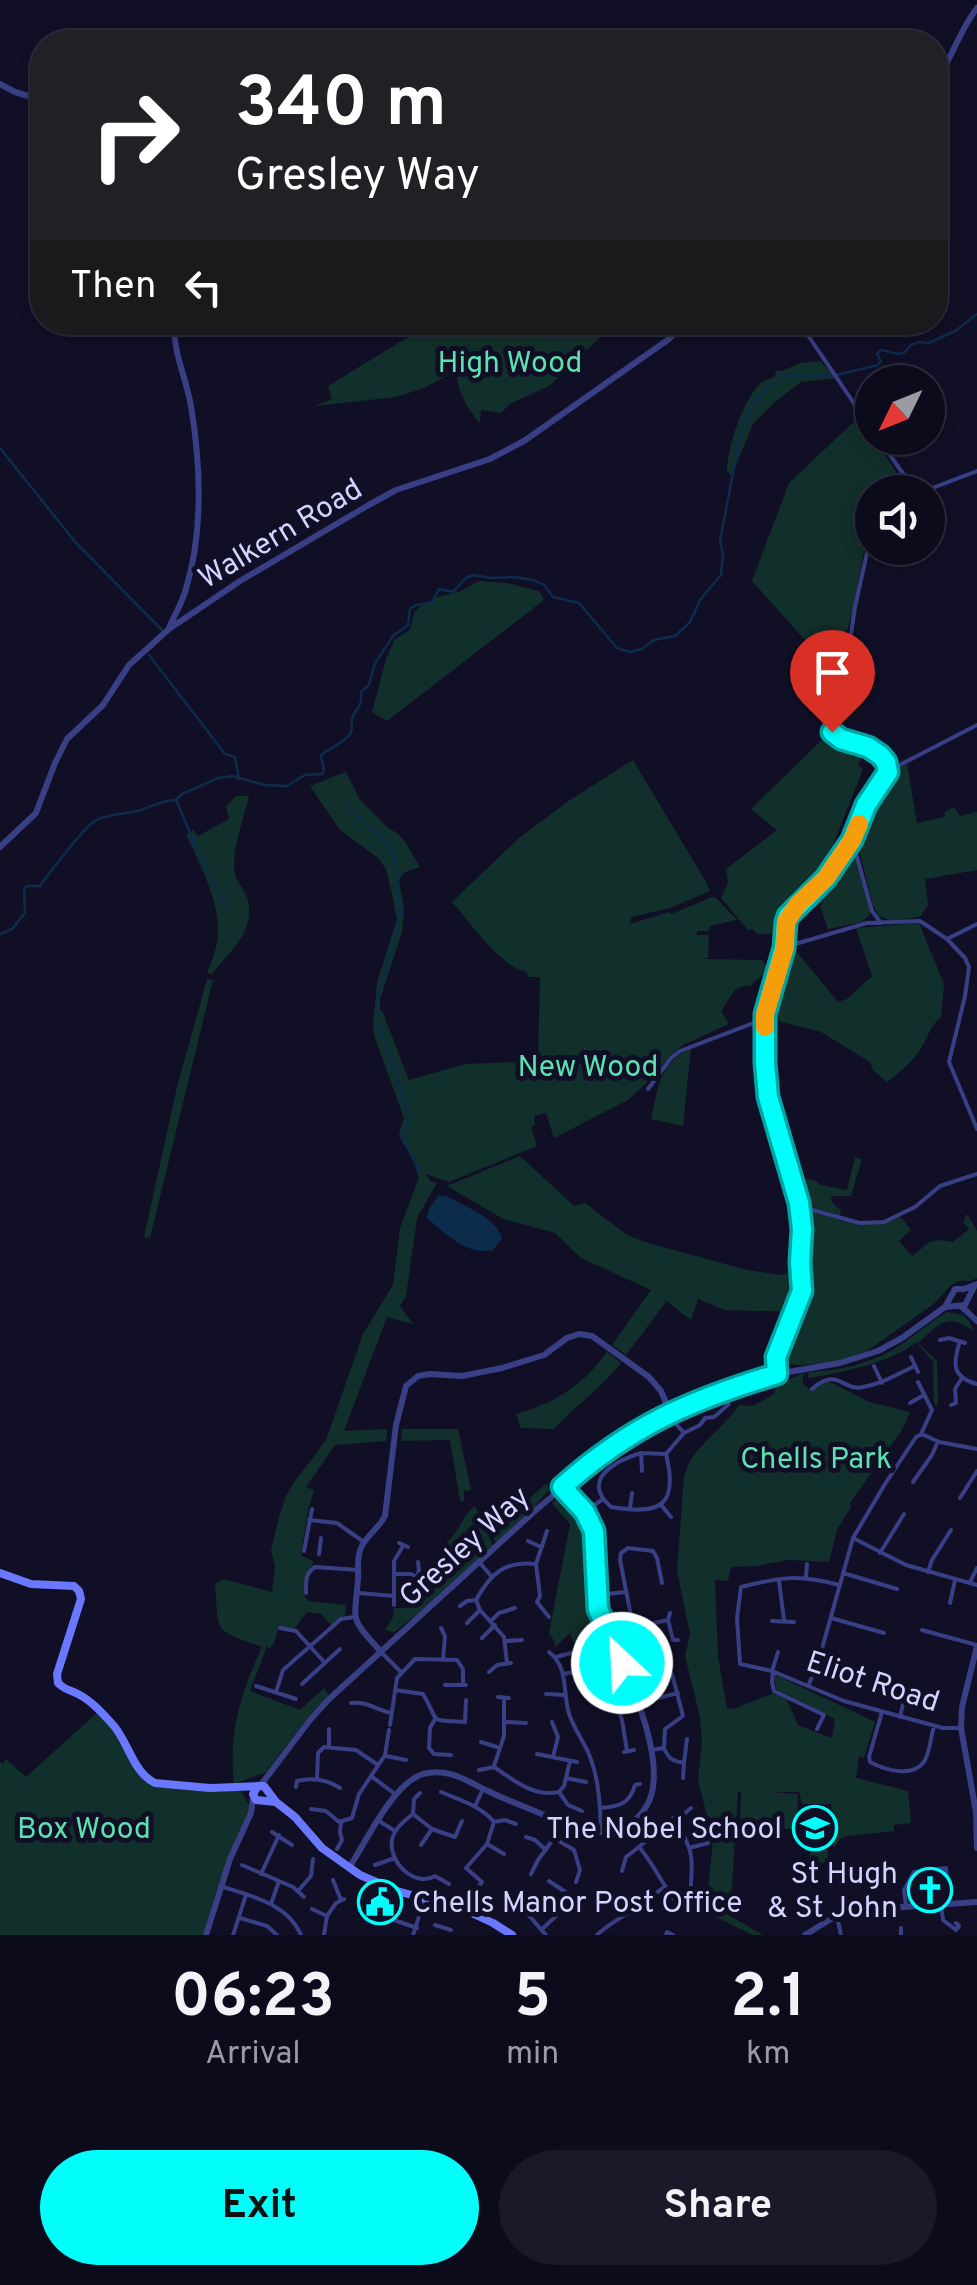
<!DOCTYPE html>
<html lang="en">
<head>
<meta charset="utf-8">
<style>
  :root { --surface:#0c0b1c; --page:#1a1929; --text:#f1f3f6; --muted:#9a9ba3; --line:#2c2b3b; --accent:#00fefb }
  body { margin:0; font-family:Overpass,sans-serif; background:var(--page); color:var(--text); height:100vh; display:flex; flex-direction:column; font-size:38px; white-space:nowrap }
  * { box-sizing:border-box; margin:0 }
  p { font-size:32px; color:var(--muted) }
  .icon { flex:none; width:55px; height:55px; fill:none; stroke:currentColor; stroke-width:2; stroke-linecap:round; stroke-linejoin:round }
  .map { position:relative; height:1935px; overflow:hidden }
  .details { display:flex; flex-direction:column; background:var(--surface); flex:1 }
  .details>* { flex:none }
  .guide { position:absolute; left:30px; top:30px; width:918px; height:305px; border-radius:40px; box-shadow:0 5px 15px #0003,0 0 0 2px var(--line); background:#202124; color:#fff; overflow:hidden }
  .needle { width:65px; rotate:227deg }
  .tools { position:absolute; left:855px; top:365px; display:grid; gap:20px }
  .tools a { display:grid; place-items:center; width:90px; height:90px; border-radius:50%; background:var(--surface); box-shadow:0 5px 15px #0003,0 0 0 2px var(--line); font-size:50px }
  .pin { position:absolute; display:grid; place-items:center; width:85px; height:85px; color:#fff; margin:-102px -42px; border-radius:50% 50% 50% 0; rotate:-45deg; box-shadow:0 0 10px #0007 }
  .pin .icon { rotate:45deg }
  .me { position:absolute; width:110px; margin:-55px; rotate:335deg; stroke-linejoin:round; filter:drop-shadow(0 0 8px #0008) }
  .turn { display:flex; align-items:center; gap:35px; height:210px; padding:0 40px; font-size:45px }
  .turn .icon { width:130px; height:130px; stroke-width:2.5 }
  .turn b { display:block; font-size:70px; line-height:85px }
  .then { display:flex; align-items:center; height:95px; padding:0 40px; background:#0003; gap:20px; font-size:38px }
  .eta { display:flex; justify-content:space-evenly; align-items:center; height:170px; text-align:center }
  .eta b { font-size:60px; font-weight:700; line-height:70px }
  .cta { display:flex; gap:20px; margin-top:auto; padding:20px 40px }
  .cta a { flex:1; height:115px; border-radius:60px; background:var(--accent); color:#111; font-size:40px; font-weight:700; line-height:115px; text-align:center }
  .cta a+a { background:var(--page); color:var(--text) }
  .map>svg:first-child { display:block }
  .green { fill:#12302b }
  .water { fill:#0d2c4b }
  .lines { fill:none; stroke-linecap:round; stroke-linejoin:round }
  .stream { stroke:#0d2c4b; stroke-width:2.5 }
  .minor { stroke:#393f85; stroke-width:4 }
  .tertiary { stroke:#393f85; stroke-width:6 }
  .secondary { stroke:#6a78ff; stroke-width:8 }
  .route-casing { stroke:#00a5a3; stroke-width:25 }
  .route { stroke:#00fefb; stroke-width:18 }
  .slow { stroke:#f59e0b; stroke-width:18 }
  .labels { text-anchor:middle; stroke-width:10; stroke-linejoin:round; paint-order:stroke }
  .park-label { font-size:30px; fill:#5de1b1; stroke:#100f26 }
  .street-label { font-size:30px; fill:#d3d3ff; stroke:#100f26 }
  .poi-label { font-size:30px; fill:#d3d3ff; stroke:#100f26; text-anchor:end }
</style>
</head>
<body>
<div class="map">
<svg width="977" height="1935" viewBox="0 0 977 1935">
  <rect width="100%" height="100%" fill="#100f26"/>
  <!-- green -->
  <path class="green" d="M431,323V322L615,323L549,386L510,404L501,413L481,410L480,423C467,410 457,389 456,371L424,388L396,397L315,406L332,399L328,386Z
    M820,361L836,378L801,382L776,401L753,424L735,467L734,478L727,471C727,448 743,399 761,383C763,381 773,378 775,376L776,371H782L800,363Z
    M860,416L909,492H872V521L868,529L853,610L839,660L817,649L805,640L752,581L789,483Z
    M479,581L507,583L539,591L544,600L387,721L372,712L386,659L395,639L410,630L414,613L418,608L437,597L459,592Z
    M826,736L837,742L836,748L862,756L858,766L863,769L833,845L843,851C835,861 828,873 819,883C803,900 784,908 783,933L757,934L753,929L748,930L721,898L728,883L726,869L777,830L751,809Z
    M633,760L706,882L710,891L670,908L631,917L630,924L669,912L671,914L712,897L717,899L737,920L710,926L709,931H697V935H709L708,958L703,959L762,960L769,969L750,986C733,984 730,1000 721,1011L729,1024L683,1045L667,1059L655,1075L628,1100L554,1138L546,1113L534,1116L535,1125L531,1127L537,1146L449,1182L426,1174L430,1181L437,1183L417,1218L406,1296L400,1306L413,1324L387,1317L344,1431L387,1429L386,1441L335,1445L306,1487L314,1490L308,1510L301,1555L314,1562L305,1578L304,1595L308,1601L346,1605L345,1615L331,1625L321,1614L307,1612L294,1629L279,1626L274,1643L269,1649L267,1646L250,1691L300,1710L324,1688L329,1695L309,1716L266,1772L234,1784C228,1732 241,1693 262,1647C213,1629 219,1635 215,1584L223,1579L272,1592L275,1566L271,1550L279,1517L286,1496L295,1481L326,1440L363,1334L393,1285L400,1228L419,1178L413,1158L401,1140L399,1134L404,1118L375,1038L373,1027L377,982L397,919L391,889L386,869L378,858L340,830L310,786L346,772L360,800L388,828L397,833L404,840L420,867L405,872L399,880L404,909L402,932L380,999V1009L383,1013L409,1080L465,1064L538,1061L540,977H528L527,972C500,967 470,922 452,902L519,838L570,800Z
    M907,764L917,823L945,817V812L954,807L960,816L977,812V870L925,879L928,905L920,917L892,921L879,916L873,905L857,842L859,829L884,780L891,772Z
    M236,796H249C244,818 234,843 234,865C234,882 244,887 248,900C255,933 229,952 212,974L207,973C212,961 217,948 218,934C220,903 200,863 186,835L193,829L198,836L229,819L226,806Z
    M852,844L870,907V915L862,922L828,929L820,906L824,901L809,912L803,905L819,893L817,890C832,877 839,858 852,844Z
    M919,923L944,984L941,1017C929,1026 927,1041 918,1053C910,1064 898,1073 887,1082L873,1070L870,1062L821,1032L774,1020L796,951L838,1002L847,999L872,976L856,928Z
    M207,979L213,980L150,1238L144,1237L177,1087Z
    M691,1047L683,1126L651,1119C658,1087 659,1064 691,1047Z
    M787,1153H793L794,1173L800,1178L814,1180L821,1185L847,1190L855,1157L862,1159L851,1196H831L832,1202L841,1211L840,1215L806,1206L799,1201Z
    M520,1156L574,1206L585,1203L627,1235L648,1243L747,1270L781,1275L797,1271L798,1292L793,1312L725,1310L698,1299L691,1320L661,1297L666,1302L626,1355L612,1345L651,1290L581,1258L555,1233L503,1219L447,1186Z
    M812,1212C845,1221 868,1231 901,1217L911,1230L899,1241L912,1256L930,1242L940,1240L953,1242L969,1229L963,1222L967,1214L977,1231V1278L971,1281H958L950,1286L935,1303L867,1351L836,1362L803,1365L781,1364V1358L797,1316L804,1290L802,1214Z
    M947,1312L964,1315L972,1326L973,1331C947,1311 938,1325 918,1343L937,1361L938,1405L934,1404L933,1362L916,1342C896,1361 838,1374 808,1378L809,1372C838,1371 869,1364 894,1349C912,1338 928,1323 947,1312Z
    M607,1352L621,1363C601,1388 576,1405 554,1429L521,1428L516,1414C556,1403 583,1385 607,1352Z
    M803,1373V1384L809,1389L828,1381L869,1402L910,1412L902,1430L850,1503L851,1507L837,1530L829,1562L789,1560L755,1566L731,1567L728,1581L715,1580L718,1657L727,1708L733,1709L774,1693L787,1700L798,1725L832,1738L835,1719L776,1689L774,1674L875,1722L864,1758L859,1756L856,1778L908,1791L911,1823L894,1825V1831L847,1836L841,1838L834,1848L831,1804H802L799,1792H770L798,1794L797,1829L740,1828L741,1792H738L730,1916L763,1935H753L706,1912L713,1840L698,1780L702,1743L700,1717L685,1656L690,1634L677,1571L684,1476C691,1447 723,1430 739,1405L753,1406L774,1394L777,1385Z
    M402,1429H458L471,1490L464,1491V1502L460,1501L450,1440L401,1441Z
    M547,1483L549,1490L534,1507L498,1542L495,1541L486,1522L492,1512L526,1501Z
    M562,1494L589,1523L594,1550V1631L591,1637L578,1647L575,1646L570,1633L554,1648L555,1642L549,1633L570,1524L552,1503Z
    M475,1506L493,1546L419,1613L394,1632L385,1630L393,1617L394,1608H410L434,1586L438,1578L443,1545C459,1534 463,1514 475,1506Z
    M98,1712L117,1733L145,1780L241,1791L249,1805L248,1814L218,1885L203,1935H0V1762L3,1764L6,1759L26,1777Z
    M806,1808H828V1863H810V1852H805Z"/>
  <!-- water -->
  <path class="water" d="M438,1196H446C464,1206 496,1217 502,1238L493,1250C467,1256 446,1234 427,1218L429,1209Z"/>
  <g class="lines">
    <!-- stream -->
    <path class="stream" d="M0,448L76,543L162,630
      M149,655L225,754L235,757L239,779
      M176,800L200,856L228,911
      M346,805L389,846L396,863L400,911L398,922L378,998
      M0,934L12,929L25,913L24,890L27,886H40C50,872 86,824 98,819C112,814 124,814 138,811C152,807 161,800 176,800L182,794L218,778L233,776L264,785L287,786L305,775L322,774L324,770L321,755C330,748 344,743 350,734C355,724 349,726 353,716C359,704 362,707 361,692L369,685L375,663L393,636L408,625L410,609L416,605L432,603L439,589L453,592L466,578L473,575L491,578L515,577L533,580L544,585L553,597L579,603L617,648L630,652L642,649L654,640L675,636L690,622L700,600L721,575L723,555L720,541L742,426L752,405L779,376L836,375L878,365L881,361L877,354L881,350L899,354L905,352L911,345L919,342L929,343L957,330L977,314
      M378,1000L379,1027L409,1114L407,1125L402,1133L404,1141L420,1172"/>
    <!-- minor -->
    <path class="minor" d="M799,322L872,430
      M878,438L916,492
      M922,492L977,471
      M872,530L855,607L849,648L831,686L828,709L829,726L835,734L880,755L886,762L887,772
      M888,771L977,725
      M887,772L867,805L852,839L826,878L789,916L786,921L784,948L765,1014L768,1097L799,1203L805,1208L860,1223L884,1222L915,1207L940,1186L977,1174
      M852,839L872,911L881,923
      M947,939L977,924
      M785,947L867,923L920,921L947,939L965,958L969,967L965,996L949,1062L977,1129
      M648,1089L671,1058L680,1051L764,1019
      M940,1340L949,1338L965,1343
      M960,1341C953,1363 951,1377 977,1384
      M911,1357L918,1372
      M874,1366L882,1383
      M777,1374L776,1357L802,1291L800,1262L802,1229L799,1204
      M918,1382L932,1410L921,1434
      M812,1389C838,1366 843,1392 863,1387C882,1384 897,1374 915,1366
      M910,1403L924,1395
      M951,1405L956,1403L955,1389L962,1378
      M675,1423L684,1433
      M641,1453L666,1454C679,1507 660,1515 611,1507C580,1480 615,1461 641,1453Z
      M641,1453L642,1471
      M666,1454L684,1433L700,1425L705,1418L714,1417L729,1404
      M913,1482L932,1455L938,1441
      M960,1498L977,1471
      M662,1506L671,1517
      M630,1508L632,1493
      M586,1511L603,1499
      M309,1520L337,1523L364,1542
      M853,1538L906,1565L977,1585
      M528,1541L541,1547
      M399,1543L408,1547
      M304,1551L312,1509
      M880,1553L904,1514
      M319,1554L321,1538
      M480,1563L491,1576
      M928,1572L932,1560L951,1530
      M843,1573L897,1589
      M395,1574H411L417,1577L419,1570L418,1562
      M806,1577L807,1564
      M779,1581L784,1620
      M970,1582L977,1568
      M662,1583L657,1558L653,1551L628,1548L621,1553L620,1560L632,1621L641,1626L668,1620L670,1613
      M839,1585C799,1574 781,1577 741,1587L737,1618L740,1664L772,1671L844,1701L943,1728H961
      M306,1593C306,1581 305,1574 315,1567L358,1570
      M359,1593L394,1596
      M597,1595L625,1592
      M537,1602L540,1596L536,1564L547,1531
      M537,1602L549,1617
      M950,1603L955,1580
      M394,1605V1561L403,1546
      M460,1606L467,1601L476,1600
      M831,1618L884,1633
      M668,1620L673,1640H678
      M491,1621L499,1613L515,1608
      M772,1621L794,1622
      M467,1623L480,1610
      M639,1625L640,1644
      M280,1628L296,1631L325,1663
      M441,1628L445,1636L443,1659
      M922,1630L977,1645
      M482,1638L495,1625
      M506,1641L522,1640
      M381,1652L401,1672
      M549,1652C568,1667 563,1689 568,1710C571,1724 582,1739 588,1752C599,1777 600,1804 601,1830
      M556,1657L575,1652L594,1654
      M507,1663L504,1637L480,1610L476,1600C491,1573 504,1561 536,1564
      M818,1663L864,1677
      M772,1671L778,1652
      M773,1671L772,1682L774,1691L824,1715L817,1729
      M489,1672L497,1665L511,1663
      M563,1674L622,1663
      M609,1678L622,1720L627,1751
      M651,1680L658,1698L678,1693
      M302,1684L340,1649
      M445,1685H463
      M256,1686L296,1699
      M808,1686L818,1663L853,1538L885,1484L916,1437L922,1434L939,1442L977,1449
      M395,1690L423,1694C441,1723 425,1720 465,1722L466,1700
      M276,1692L283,1670L341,1619L354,1617
      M546,1694L566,1695
      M498,1697L509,1698
      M351,1703C367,1701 376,1710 391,1713
      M882,1712L869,1757L870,1762C885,1770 914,1779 925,1760C930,1751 931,1736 934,1726
      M900,1717L905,1695L910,1690L939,1696
      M435,1719L430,1728L429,1748L434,1754L451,1755
      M506,1722L526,1723
      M552,1722L558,1737L553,1757
      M390,1725L397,1678L415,1659L457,1660L463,1669V1685H466
      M329,1729V1747
      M481,1742L500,1748
      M664,1748L665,1729L683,1716L672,1674
      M651,1750L664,1748C669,1759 672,1761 684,1763L683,1778
      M624,1752L634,1750
      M537,1754L577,1762
      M386,1756L406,1760
      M684,1763L687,1739
      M494,1766L504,1736V1698
      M479,1770L494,1767C515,1781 533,1797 559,1792
      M371,1776L395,1794
      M566,1778L586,1782
      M317,1779L318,1753L324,1747L356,1750L378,1765
      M296,1787L297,1781C313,1777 326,1779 340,1788
      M441,1792C460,1800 481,1806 494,1822L487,1844L466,1868L482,1882L476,1890L474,1897
      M559,1792L564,1786L570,1761
      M559,1792L568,1805L582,1811
      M475,1806L483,1789
      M600,1808C618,1807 630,1804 635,1785L640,1784
      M311,1809L326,1811L339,1822L352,1818L359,1794L385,1755L389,1730
      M413,1814L414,1799L420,1793
      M637,1819L650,1834
      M678,1819C680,1831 687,1840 690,1851C694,1866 690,1880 691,1895
      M379,1821L395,1831
      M494,1822L505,1820L516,1824
      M560,1822L554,1838L574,1850L580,1870L576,1882
      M272,1832L292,1845
      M526,1837L535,1840L546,1850
      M487,1844L504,1854
      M421,1845L432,1829
      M639,1847L673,1818L678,1819L691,1808
      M689,1848L708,1843
      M337,1849L342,1840L340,1832L341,1822
      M242,1865L279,1881L271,1904
      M375,1865L395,1858
      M622,1871L626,1857L639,1847C653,1863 661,1882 674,1899
      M261,1874L279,1835
      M531,1874L538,1860L554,1838
      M333,1880L341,1900
      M279,1881L293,1887L304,1897
      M449,1884L435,1876C415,1888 388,1862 392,1840C394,1829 404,1821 413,1814L432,1829L455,1837L462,1821
      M220,1886C251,1896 287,1903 301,1935
      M597,1888L628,1905L632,1911
      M298,1891L311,1876L313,1859
      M519,1891L515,1906L525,1911L546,1935
      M650,1897L665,1887
      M941,1904L943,1920L956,1930L959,1926L956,1923
      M906,1906L904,1890L914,1872L946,1868L949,1903
      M312,1909L327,1916L324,1935
      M327,1916L336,1903L344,1899
      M837,1916L841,1935
      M240,1918L267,1926L277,1935
      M366,1919L394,1920L417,1928
      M435,1925L451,1930
      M901,1928V1935
      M541,1930L555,1917L570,1895L549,1881
      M233,1935L246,1895
      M413,1935L424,1901
      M597,1935C609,1923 630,1913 644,1902
      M666,1935L667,1932L673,1935"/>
    <!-- tertiary -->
    <path class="tertiary" d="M935,82C952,59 959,31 977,8
      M0,84L15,92L42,100
      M169,628C174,616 181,605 185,592C204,532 201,467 191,406C186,377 173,353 174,322
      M0,847L36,813L55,763L67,739L103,705L129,665L169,629L240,581L367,506L396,490L490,459L524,441L669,339L685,322
      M945,1307L965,1305L974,1287
      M962,1307L977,1321
      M977,1646L962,1707L961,1728L976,1812L977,1848
      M381,1652C350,1617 354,1625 358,1580C359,1569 356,1558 361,1548C366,1536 379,1528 385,1516L396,1425L406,1386L418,1376L430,1374L462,1376L502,1368L544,1355L567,1338L579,1334L592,1336L649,1377L661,1391L670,1412
      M260,1786L310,1720L328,1700L537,1509L620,1440L659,1417L705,1397L777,1374L840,1363L878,1351L902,1338L945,1307L955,1289H964L977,1284
      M349,1868C366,1842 393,1783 423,1774C449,1767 466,1781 488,1791C504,1799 520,1805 537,1812C573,1827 618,1851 646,1807C670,1770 633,1685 615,1648C609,1634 600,1620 598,1606C593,1576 604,1542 587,1516C580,1505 571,1496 562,1487
      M206,1935L230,1859L251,1813L253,1798
      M805,1935L829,1920L859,1910L977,1902"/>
    <!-- secondary -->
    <path class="secondary" d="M0,1573L31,1584L74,1586L79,1591L81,1599L57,1674L58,1683C65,1690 70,1690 78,1694C92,1701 104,1715 114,1726C129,1744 133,1772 155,1783L210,1788L264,1786L276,1802L295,1817L322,1848L360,1875L397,1891L463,1909L493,1923L512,1935
      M258,1786L253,1794L256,1800L276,1802"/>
  </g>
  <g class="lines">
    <defs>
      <path id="route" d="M622,1663L598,1609L594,1531L585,1512L562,1487C630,1426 690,1400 777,1374L776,1357L802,1291L800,1262L802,1229L799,1203L768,1097L765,1063V1014L784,948L786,922L788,916L826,878L852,840L866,805L888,772L886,762L880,755L868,747L841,739L832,732"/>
    </defs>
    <!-- route casing -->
    <use href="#route" class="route-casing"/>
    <!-- route -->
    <use href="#route" class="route"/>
    <!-- slow -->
    <path class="slow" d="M765,1027V1014L785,947L786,922L798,904L826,878L852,840L859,824"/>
  </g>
  <!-- icons -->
  <defs>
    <symbol id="school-ring" viewBox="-11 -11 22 22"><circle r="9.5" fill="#100f26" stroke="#00fefb" stroke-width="1.5"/><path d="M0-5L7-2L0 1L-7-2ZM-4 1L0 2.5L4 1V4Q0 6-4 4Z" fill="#00fefb"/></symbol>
    <symbol id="church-ring" viewBox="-11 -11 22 22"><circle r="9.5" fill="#100f26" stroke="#00fefb" stroke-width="1.5"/><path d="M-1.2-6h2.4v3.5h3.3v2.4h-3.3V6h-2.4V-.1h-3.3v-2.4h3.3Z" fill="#00fefb"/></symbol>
    <symbol id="civic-ring" viewBox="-11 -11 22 22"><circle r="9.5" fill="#100f26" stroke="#00fefb" stroke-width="1.5"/><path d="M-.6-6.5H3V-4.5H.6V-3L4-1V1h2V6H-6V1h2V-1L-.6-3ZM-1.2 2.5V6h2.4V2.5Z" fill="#00fefb"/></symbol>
  </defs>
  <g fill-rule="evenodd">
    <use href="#school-ring" x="790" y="1803" width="50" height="50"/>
    <use href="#church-ring" x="905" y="1865" width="50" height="50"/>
    <use href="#civic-ring" x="355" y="1877" width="50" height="50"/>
  </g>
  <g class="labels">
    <!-- park labels -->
    <g class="park-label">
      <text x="510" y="372">High Wood</text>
      <text x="588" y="1076">New Wood</text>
      <text x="816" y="1468">Chells Park</text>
      <text x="84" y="1838">Box Wood</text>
    </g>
    <!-- street labels -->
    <g class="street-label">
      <text transform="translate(280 533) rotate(-31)" y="10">Walkern Road</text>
      <text transform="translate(464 1546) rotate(-42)" y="10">Gresley Way</text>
      <text transform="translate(873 1681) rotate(18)" y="10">Eliot Road</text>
    </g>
    <!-- poi labels -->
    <g class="poi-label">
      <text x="782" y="1838">The Nobel School</text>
      <text x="898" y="1883">St Hugh<tspan x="898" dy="34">&amp; St John</tspan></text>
      <text x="412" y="1912" text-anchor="start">Chells Manor Post Office</text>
    </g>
  </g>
</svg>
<div class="tools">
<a><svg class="needle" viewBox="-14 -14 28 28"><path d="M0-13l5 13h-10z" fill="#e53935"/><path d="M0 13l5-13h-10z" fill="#9a9ba3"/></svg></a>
<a><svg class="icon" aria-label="sound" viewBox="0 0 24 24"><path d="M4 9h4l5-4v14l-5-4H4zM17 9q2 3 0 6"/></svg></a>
</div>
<div class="pin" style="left:832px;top:732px;background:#d93025"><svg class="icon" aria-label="arrive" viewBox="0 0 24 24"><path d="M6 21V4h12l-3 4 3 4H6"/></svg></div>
<svg class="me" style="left:622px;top:1663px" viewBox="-20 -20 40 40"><circle r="17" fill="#00fefb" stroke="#fff" stroke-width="3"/><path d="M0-11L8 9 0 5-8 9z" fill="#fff"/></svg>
<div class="guide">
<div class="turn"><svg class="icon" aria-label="right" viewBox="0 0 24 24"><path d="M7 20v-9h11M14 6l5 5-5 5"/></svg><div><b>340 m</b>Gresley Way</div></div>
<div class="then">Then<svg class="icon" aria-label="left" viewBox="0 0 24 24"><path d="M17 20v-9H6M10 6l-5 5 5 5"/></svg></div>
</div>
</div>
<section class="details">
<div class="eta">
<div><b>06:23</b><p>Arrival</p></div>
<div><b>5</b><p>min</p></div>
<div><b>2.1</b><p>km</p></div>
</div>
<div class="cta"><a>Exit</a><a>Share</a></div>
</section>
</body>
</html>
